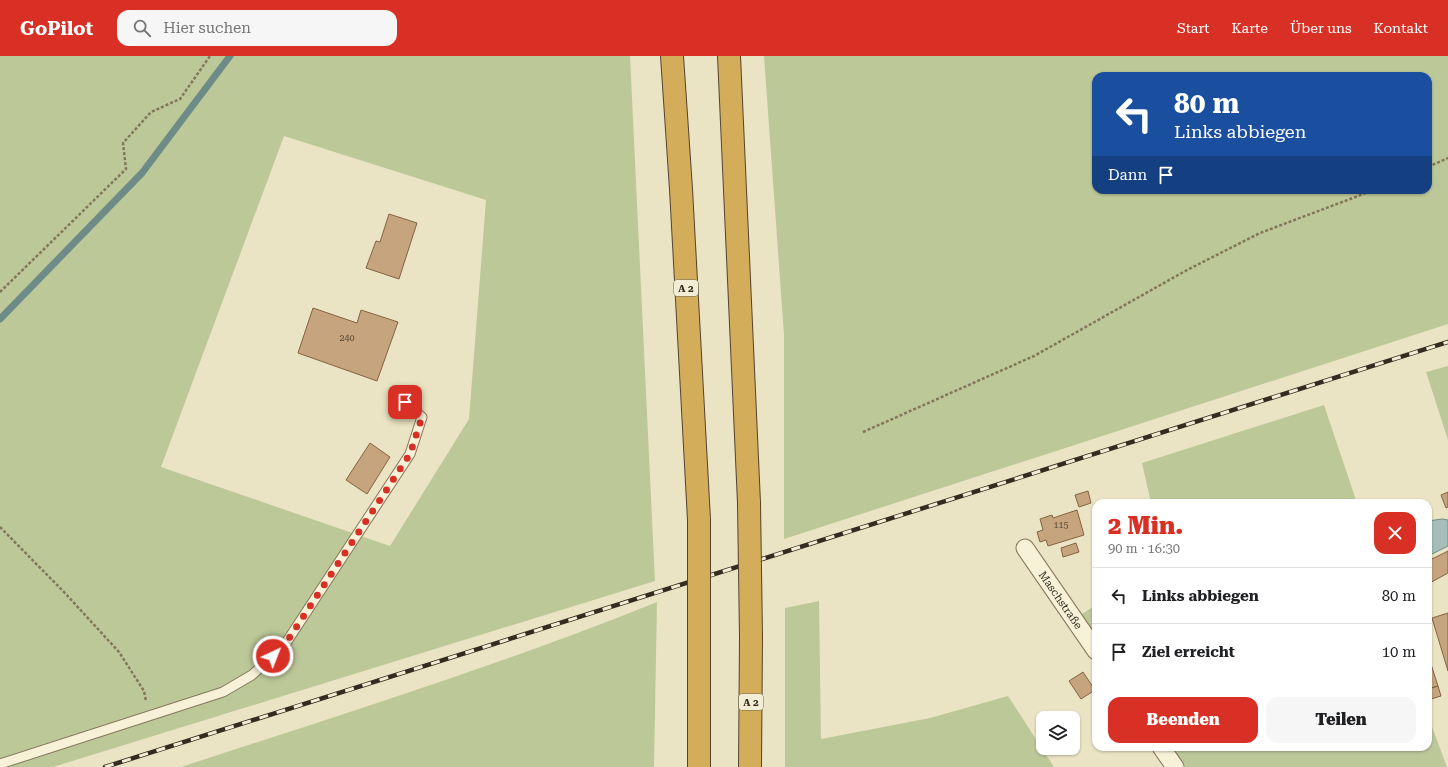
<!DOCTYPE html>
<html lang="de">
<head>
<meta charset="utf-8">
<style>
  :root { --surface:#fff; --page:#f6f6f6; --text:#202124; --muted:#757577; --line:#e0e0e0; --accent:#d93025 }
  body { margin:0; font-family:"Roboto Serif",serif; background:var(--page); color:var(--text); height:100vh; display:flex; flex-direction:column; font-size:15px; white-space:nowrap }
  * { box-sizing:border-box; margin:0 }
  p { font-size:13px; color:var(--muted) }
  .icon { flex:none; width:22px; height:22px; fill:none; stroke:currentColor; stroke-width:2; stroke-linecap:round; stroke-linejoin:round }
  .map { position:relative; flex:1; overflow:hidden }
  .panel { position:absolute; left:1092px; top:443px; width:340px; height:252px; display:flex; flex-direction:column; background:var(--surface); border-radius:12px; box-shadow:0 1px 3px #0004 }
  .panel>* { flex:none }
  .banner { position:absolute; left:1092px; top:16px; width:340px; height:122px; border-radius:12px; box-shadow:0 1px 3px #0004; background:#1a4fa0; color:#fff; overflow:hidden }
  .tools { position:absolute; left:1036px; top:655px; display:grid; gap:8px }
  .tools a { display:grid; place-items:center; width:44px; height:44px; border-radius:8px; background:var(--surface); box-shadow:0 1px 3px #0004; font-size:20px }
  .pin { position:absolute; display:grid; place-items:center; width:34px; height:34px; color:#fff; margin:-17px; border-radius:8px; box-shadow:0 2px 6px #0006 }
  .me { position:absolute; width:44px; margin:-22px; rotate:43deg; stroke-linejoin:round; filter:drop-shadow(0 0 3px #0008) }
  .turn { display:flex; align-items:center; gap:14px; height:84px; padding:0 16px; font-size:18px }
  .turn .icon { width:52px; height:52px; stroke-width:2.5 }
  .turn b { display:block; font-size:28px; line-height:34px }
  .then { display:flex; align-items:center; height:38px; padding:0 16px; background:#0003; gap:8px; font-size:15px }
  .round { display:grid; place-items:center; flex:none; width:42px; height:42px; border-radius:12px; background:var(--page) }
  .headline { display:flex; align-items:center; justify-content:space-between; height:68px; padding:0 16px }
  h1 { font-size:24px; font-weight:800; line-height:30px; color:var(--accent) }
  .primary-button { display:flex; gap:8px; margin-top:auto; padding:8px 16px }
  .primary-button a { flex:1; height:46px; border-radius:12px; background:var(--accent); color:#fff; font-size:16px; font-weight:800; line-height:46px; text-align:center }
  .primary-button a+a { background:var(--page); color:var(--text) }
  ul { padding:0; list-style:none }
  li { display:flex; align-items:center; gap:12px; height:56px; padding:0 16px; border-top:1px solid var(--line) }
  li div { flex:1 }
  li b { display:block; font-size:15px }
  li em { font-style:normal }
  header { display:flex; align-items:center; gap:24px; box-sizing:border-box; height:56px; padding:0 20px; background:var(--accent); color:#fff }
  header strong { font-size:19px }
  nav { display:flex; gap:22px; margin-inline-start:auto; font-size:14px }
  .search { width:280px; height:36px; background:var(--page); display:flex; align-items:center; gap:10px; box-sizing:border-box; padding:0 14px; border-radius:12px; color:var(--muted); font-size:15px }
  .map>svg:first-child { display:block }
  .green { fill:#bdc899; fill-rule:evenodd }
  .water { fill:#a6beba; stroke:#6d8c88 }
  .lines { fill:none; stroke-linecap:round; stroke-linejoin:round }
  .stream { stroke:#6d8c88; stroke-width:7 }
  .building { fill:#c6a47d; stroke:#826443 }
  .service-casing { stroke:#84765c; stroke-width:11 }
  .minor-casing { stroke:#84765c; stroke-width:19 }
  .motorway-casing { stroke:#524430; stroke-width:24 }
  .path { stroke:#84765c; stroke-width:2.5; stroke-dasharray:3 2; stroke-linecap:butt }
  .service { stroke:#f6f1d7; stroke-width:9 }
  .minor { stroke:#f6f1d7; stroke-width:17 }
  .motorway { stroke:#d4ad5b; stroke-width:22 }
  .rail-casing { stroke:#352c1f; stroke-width:4.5 }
  .rail { stroke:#f3eed3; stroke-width:3; stroke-dasharray:9; stroke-linecap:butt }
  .motorway-bridge-casing { stroke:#524430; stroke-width:24; stroke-linecap:butt }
  .motorway-bridge { stroke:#d4ad5b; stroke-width:22 }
  .route { stroke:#d93025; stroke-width:7; stroke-dasharray:0 12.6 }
  .labels { text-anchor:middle; stroke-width:4; stroke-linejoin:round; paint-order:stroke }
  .number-label { font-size:9px; fill:#594a36 }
  .shield { fill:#f3eed3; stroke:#6e6655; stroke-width:1 }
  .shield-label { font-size:10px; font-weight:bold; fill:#352c1f }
  .street-label { font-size:11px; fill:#352c1f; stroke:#f3eed3 }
</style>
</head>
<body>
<header>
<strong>GoPilot</strong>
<div class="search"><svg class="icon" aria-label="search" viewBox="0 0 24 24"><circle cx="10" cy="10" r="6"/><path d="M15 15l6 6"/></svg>Hier suchen</div>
<nav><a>Start</a><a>Karte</a><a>Über uns</a><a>Kontakt</a></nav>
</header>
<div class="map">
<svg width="1448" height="711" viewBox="0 0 1448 711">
  <rect width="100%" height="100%" fill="#ebe4c4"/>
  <!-- green -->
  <path class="green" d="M0,0H630L655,525L53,711H0ZM284,80L486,144L469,363L390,490L161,411Z
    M764,0H1448V268L784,483V279ZM1096,20H1428V134H1096Z
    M1448,310V384L1426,316Z
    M1324,349L1357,447H1151L1142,407Z
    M819,545L821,683L930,662L1008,640L1054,711H785V552Z
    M657,546L654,711H181C340,659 501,609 657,546Z
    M1096,549V585L1079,560Z
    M1428,660L1447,711H1183L1169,691H1428Z"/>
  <!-- water -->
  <path class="water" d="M1442,463L1448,464V490L1428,500V465Z"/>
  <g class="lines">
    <!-- stream -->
    <path class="stream" d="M0,263L142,117L230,0"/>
  </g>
  <!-- building -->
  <path class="building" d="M389,158L417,167L399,223L366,212L376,185L380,186Z
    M313,252L357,267L361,254L398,266L377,325L298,297Z
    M370,387L390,401L367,438L346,424Z
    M1088,435L1091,447L1079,451L1075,439Z
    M1448,436V451L1446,452L1441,439Z
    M1077,454L1084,479L1048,490L1046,484L1040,486L1037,476L1043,474L1040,463L1052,459L1053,462Z
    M1076,487L1079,496L1063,501L1061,492Z
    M1448,495V517L1428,528V505Z
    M1448,557V615L1432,562Z
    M1428,599L1438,630L1428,633Z
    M1083,616L1095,634L1081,643L1069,625Z
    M1438,630L1441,640L1428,644V633Z"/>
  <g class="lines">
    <defs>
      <path id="service" d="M0,708L223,636L252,619L284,590L410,398L422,361L405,346"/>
      <g id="minor">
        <path id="s1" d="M1025,492L1096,595"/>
        <path d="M1161,691L1175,711"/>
      </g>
      <path id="motorway" d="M672,0L681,133L699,464
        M729,0L749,447
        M699,711V594
        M750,711L751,581"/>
    </defs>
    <!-- service casing -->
    <use href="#service" class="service-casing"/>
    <!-- minor casing -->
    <use href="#minor" class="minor-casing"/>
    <!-- motorway casing -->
    <use href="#motorway" class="motorway-casing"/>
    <!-- path -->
    <path class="path" d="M1428,111L1448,102
      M0,236L126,113L123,87L151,56L180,43L210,0
      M863,376L1034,300L1187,214L1260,177L1374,134
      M0,471L64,536L119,596L144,635L146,645"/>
    <!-- service -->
    <use href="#service" class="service"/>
    <!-- minor -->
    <use href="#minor" class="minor"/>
    <!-- motorway -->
    <use href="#motorway" class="motorway"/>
    <defs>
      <path id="rail" d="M105,711L1448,286"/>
    </defs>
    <!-- rail casing -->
    <use href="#rail" class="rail-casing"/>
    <!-- rail -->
    <use href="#rail" class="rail"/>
    <defs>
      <path id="motorway-bridge" d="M749,447L751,581
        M699,464V594"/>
    </defs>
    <!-- motorway-bridge casing -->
    <use href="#motorway-bridge" class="motorway-bridge-casing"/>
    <!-- motorway-bridge -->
    <use href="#motorway-bridge" class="motorway-bridge"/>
  </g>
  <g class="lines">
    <!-- route -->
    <path class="route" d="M273,600L284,590L410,398L422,361L405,346"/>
  </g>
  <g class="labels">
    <!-- number labels -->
    <g class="number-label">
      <text x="347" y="285">240</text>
      <text x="1061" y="472">115</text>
    </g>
    <!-- shield labels -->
    <g class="shield">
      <rect x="674" y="224" width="24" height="16" rx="3"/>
      <rect x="739" y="638" width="24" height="16" rx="3"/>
    </g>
    <g class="shield-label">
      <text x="686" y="236">A 2</text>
      <text x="751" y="650">A 2</text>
    </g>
    <!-- street labels -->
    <g class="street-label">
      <text dy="4" stroke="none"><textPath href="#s1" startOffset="63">Maschstraße</textPath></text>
    </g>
  </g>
</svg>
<div class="tools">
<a><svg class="icon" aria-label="layers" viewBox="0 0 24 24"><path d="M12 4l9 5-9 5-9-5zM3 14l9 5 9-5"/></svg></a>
</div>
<div class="pin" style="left:405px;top:346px;background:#d93025"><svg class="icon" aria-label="arrive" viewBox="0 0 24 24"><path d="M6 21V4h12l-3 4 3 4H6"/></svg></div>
<svg class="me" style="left:273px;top:600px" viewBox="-20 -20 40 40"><circle r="17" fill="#d93025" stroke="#fff" stroke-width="3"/><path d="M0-11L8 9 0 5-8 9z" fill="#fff"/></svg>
<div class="banner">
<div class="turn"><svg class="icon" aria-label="left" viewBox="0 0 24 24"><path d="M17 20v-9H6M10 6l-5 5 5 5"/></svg><div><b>80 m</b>Links abbiegen</div></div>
<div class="then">Dann<svg class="icon" aria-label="arrive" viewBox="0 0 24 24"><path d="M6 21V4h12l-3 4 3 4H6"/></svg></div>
</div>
<section class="panel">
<div class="headline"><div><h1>2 Min.</h1><p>90 m · 16:30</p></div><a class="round" style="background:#d93025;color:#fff"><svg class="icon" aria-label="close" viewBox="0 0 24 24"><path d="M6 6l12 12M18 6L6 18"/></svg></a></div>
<ul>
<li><svg class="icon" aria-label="left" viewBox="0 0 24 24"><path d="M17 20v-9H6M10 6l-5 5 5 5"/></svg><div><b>Links abbiegen</b></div><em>80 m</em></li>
<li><svg class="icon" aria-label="arrive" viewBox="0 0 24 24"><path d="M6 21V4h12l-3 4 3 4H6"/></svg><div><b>Ziel erreicht</b></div><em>10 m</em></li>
</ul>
<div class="primary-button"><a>Beenden</a><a>Teilen</a></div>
</section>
</div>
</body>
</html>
